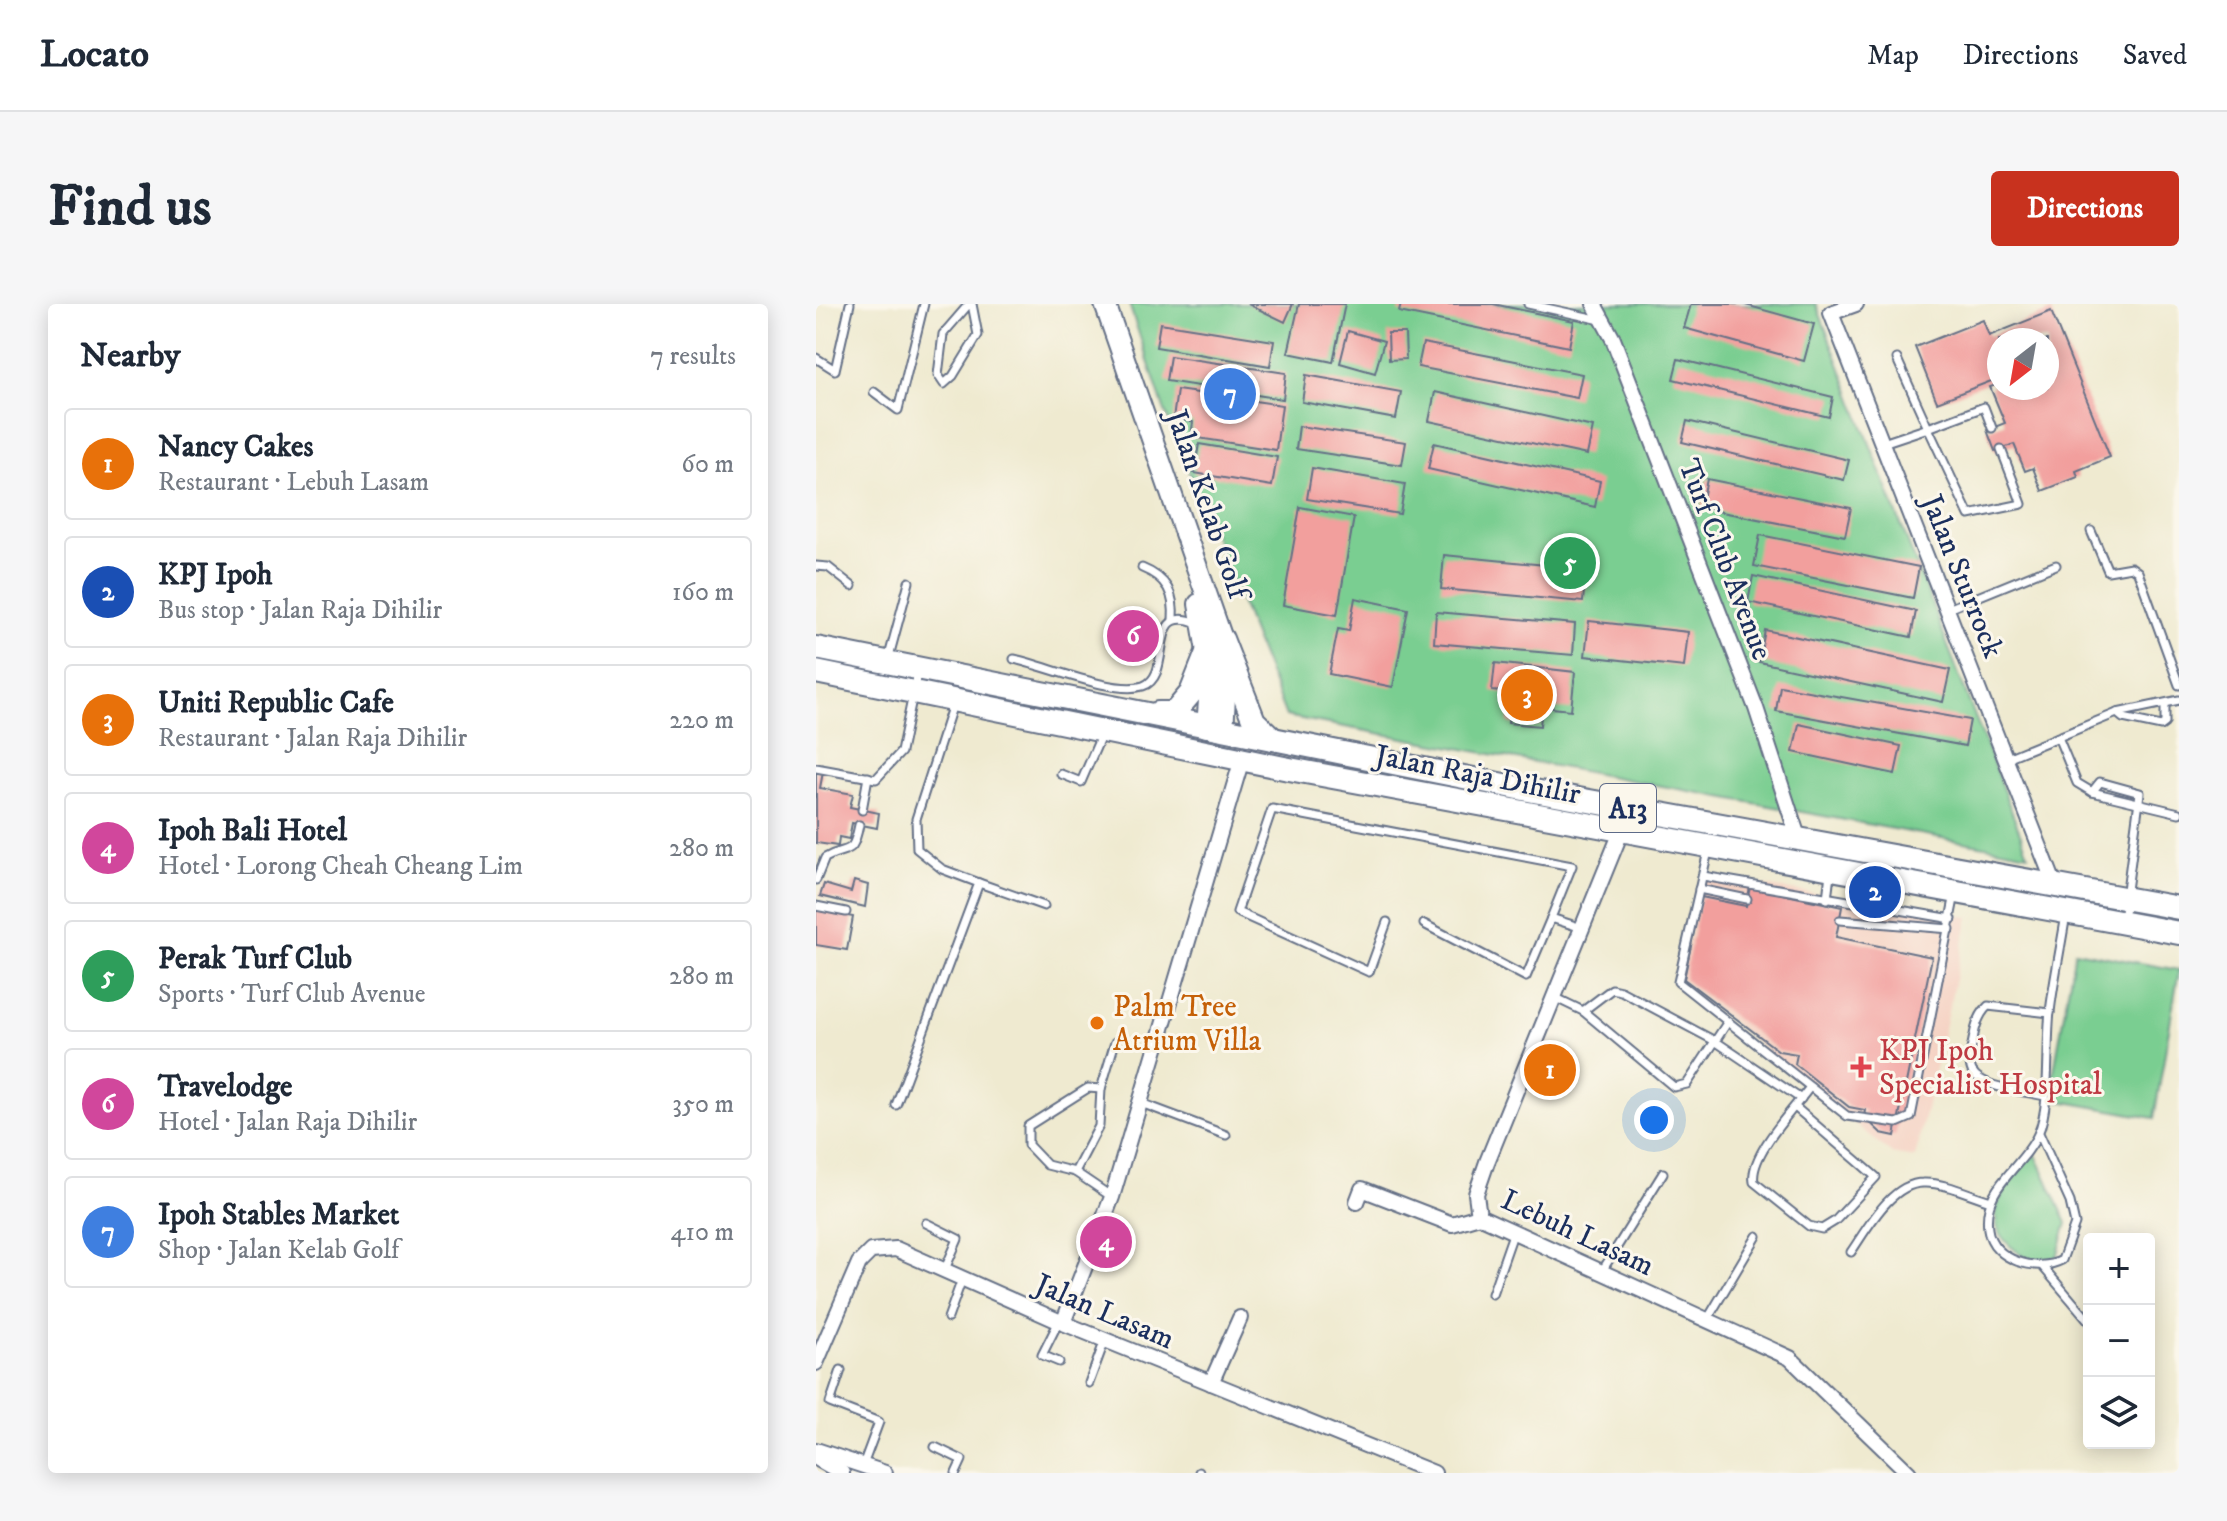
<!DOCTYPE html>
<meta charset="utf-8">
<style>
:root{--surface:#fff;--page:#f6f6f7;--text:#1f2937;--muted:#747a83;--line:#e0e1e3;--accent:#c8321e}
body{margin:0;font-family:"IM FELL DW Pica",serif;background:var(--page);color:var(--text)}
.controls{position:absolute;right:24px;bottom:24px;display:grid;overflow:hidden;border-radius:8px;box-shadow:0 4px 20px #0003}
.controls button{width:72px;height:72px;display:grid;place-items:center;padding:0;border:0;border-bottom:2px solid var(--line);background:var(--surface);color:var(--text);font:40px sans-serif}
.compass{position:absolute;left:1171px;top:24px;width:72px;height:72px;border-radius:50%;background:var(--surface);box-shadow:0 4px 20px #0003;rotate:211deg}
.you{position:absolute;left:838px;top:816px;width:28px;height:28px;margin:-20px;border:6px solid #fff;border-radius:50%;background:#1a73e8;box-shadow:0 0 0 12px #1a73e833}
.badge{display:grid;place-items:center;width:52px;height:52px;border-radius:50%;background:var(--accent);color:#fff;font-size:26px;font-weight:700}
.pin{position:absolute;translate:-50% -50%;border:4px solid #fff;box-shadow:0 2px 8px #0006}
.list{margin:0;padding:0;list-style:none}
h2{display:flex;justify-content:space-between;align-items:center;height:104px;margin:0;padding:0 32px;font-size:34px}
h2 small{font-size:26px;font-weight:400;color:var(--muted)}
.list li{display:grid;grid-template-columns:52px 1fr auto;gap:24px;align-items:center;box-sizing:border-box;height:112px;margin:0 16px 16px;padding:0 16px;border:2px solid var(--line);border-radius:8px}
.list b{display:block;font-size:30px;white-space:nowrap}
.list p{margin:0;font-size:26px;white-space:nowrap;color:var(--muted)}
.list em{font-size:26px;font-style:normal;color:var(--muted)}
.icon{flex:none;width:44px;height:44px;fill:none;stroke:currentColor;stroke-width:2;stroke-linecap:round;stroke-linejoin:round}
.map{position:relative;flex:none;width:1363px;height:1169px;overflow:hidden;border-radius:8px}
header{display:flex;align-items:center;gap:48px;box-sizing:border-box;height:112px;padding:0 40px;background:var(--surface);border-bottom:2px solid var(--line)}
header strong{font-size:38px}
nav{display:flex;gap:44px;margin-inline-start:auto;font-size:28px}
.intro{display:flex;align-items:center;justify-content:space-between;box-sizing:border-box;height:192px;padding:0 48px}
h1{margin:0;font-size:56px}
.button{padding:20px 36px;border-radius:8px;background:var(--accent);color:#fff;font-size:28px;font-weight:700}
main{display:flex;gap:48px;padding:0 48px}
aside{flex:1;background:var(--surface);border-radius:8px;box-shadow:0 4px 20px #0003}
.map>svg:first-child{display:block}
.built{fill:#f5d2c3}
.green{fill:#7ace91;stroke:#4a7e78;stroke-width:2}
.building{fill:#f29f9d}
.lines{fill:none;stroke-linecap:round;stroke-linejoin:round}
.lane-casing{stroke:#657086;stroke-width:11}
.street-casing{stroke:#657086;stroke-width:18}
.secondary-casing{stroke:#657086;stroke-width:24}
.primary-casing{stroke:#657086;stroke-width:26}
.lane{stroke:#fff;stroke-width:7}
.street{stroke:#fff;stroke-width:14}
.secondary{stroke:#fff;stroke-width:20}
.primary{stroke:#fff;stroke-width:22}
.food-dot{fill:#e8710a;stroke:#fbf7ec;stroke-width:3}
.health-dot{fill:#e0444e;stroke:#fbf7ec;stroke-width:3}
.labels{text-anchor:middle;stroke-width:6;stroke-linejoin:round;paint-order:stroke}
.shield{fill:#fbf7ec;stroke:#5e6b89;stroke-width:2}
.shield-label{font-size:28px;font-weight:bold;fill:#1b2f5e}
.street-label{font-size:30px;fill:#1b2f5e;stroke:#fbf7ec}
.food-label{font-size:30px;fill:#c56008;stroke:#fbf7ec;text-anchor:start}
.health-label{font-size:30px;fill:#be3a42;stroke:#fbf7ec;text-anchor:start}
</style>
<header>
<strong>Locato</strong>
<nav><a>Map</a><a>Directions</a><a>Saved</a></nav>
</header>
<div class="intro"><h1>Find us</h1><a class="button">Directions</a></div>
<main>
<aside>
<h2>Nearby<small>7 results</small></h2>
<ul class="list">
<li><span class="badge" style="background:#e8710a">1</span><div><b>Nancy Cakes</b><p>Restaurant · Lebuh Lasam</p></div><em>60 m</em></li>
<li><span class="badge" style="background:#1a4fb4">2</span><div><b>KPJ Ipoh</b><p>Bus stop · Jalan Raja Dihilir</p></div><em>160 m</em></li>
<li><span class="badge" style="background:#e8710a">3</span><div><b>Uniti Republic Cafe</b><p>Restaurant · Jalan Raja Dihilir</p></div><em>220 m</em></li>
<li><span class="badge" style="background:#d1479c">4</span><div><b>Ipoh Bali Hotel</b><p>Hotel · Lorong Cheah Cheang Lim</p></div><em>280 m</em></li>
<li><span class="badge" style="background:#2e9e5b">5</span><div><b>Perak Turf Club</b><p>Sports · Turf Club Avenue</p></div><em>280 m</em></li>
<li><span class="badge" style="background:#d1479c">6</span><div><b>Travelodge</b><p>Hotel · Jalan Raja Dihilir</p></div><em>350 m</em></li>
<li><span class="badge" style="background:#3f7fe0">7</span><div><b>Ipoh Stables Market</b><p>Shop · Jalan Kelab Golf</p></div><em>410 m</em></li>
</ul>
</aside>
<div class="map">
<svg width="1363" height="1169" viewBox="0 0 1363 1169">
<rect width="100%" height="100%" fill="#fbf7ec"/>
<filter id="ink" filterUnits="userSpaceOnUse"><feTurbulence type="fractalNoise" baseFrequency=".0125" numOctaves="2"/><feDisplacementMap in="SourceGraphic" scale="16" xChannelSelector="R" yChannelSelector="G"/><feConvolveMatrix kernelMatrix="1 2 1 2 8 2 1 2 1" color-interpolation-filters="sRGB"/></filter>
<filter id="wash" filterUnits="userSpaceOnUse"><feTurbulence type="fractalNoise" baseFrequency=".006" numOctaves="4" result="noise"/><feDisplacementMap in="SourceGraphic" scale="32" xChannelSelector="R" yChannelSelector="G"/><feGaussianBlur stdDeviation="1.8" result="paint"/><feColorMatrix in="noise" values="0 0 0 0 0 0 0 0 0 0 0 0 0 0 0 0 0 1.4 0 .05"/><feComposite in="paint" operator="in"/></filter>
<g filter="url(#wash)">
<rect width="100%" height="100%" fill="#efead0"/>
<path class="built" d="M 888,573 L 1153,613 L 1099,854 L 1076,850 L 863,674 Z"/>
<g class="green">
<path d="M 313,0 L 1000,0 L 1212,550 L 470,412 L 348,105 Z"/>
<path d="M 1259,647 L 1363,666 L 1338,814 L 1233,795 Z"/>
<path d="M 1219,849 L 1251,919 L 1241,953 L 1219,958 C 1156,927 1180,893 1214,850 Z"/>
</g>
<g id="blocks">
<g class="building">
<path d="M 432,0 L 477,0 L 469,18 Z"/>
<path d="M 483,0 L 529,0 L 517,58 L 472,49 Z"/>
<path d="M 585,0 L 677,0 L 758,17 L 753,43 L 583,8 Z"/>
<path d="M 875,0 L 926,0 L 998,20 L 988,57 L 868,24 Z"/>
<path d="M 1235,7 L 1294,153 L 1260,167 L 1262,173 L 1226,187 L 1217,164 L 1209,167 L 1198,140 L 1179,147 L 1171,126 L 1189,119 L 1174,83 L 1183,80 L 1183,84 L 1231,84 L 1231,36 L 1183,36 L 1183,74 L 1121,98 L 1099,43 L 1167,16 L 1173,32 Z"/>
<path d="M 344,19 L 458,37 L 454,62 L 340,43 Z"/>
<path d="M 532,27 L 568,37 L 559,69 L 524,59 Z"/>
<path d="M 572,29 L 589,29 L 590,55 L 573,56 Z"/>
<path d="M 607,39 L 766,70 L 761,94 L 602,63 Z"/>
<path d="M 354,52 L 470,69 L 467,95 L 350,77 Z"/>
<path d="M 862,55 L 1017,93 L 1013,113 L 857,75 Z"/>
<path d="M 490,71 L 585,88 L 580,115 L 486,98 Z"/>
<path d="M 361,86 L 466,101 L 460,146 L 375,133 L 377,118 L 357,115 Z"/>
<path d="M 619,88 L 777,123 L 771,151 L 613,117 Z"/>
<path d="M 871,117 L 1033,156 L 1028,176 L 866,138 Z"/>
<path d="M 483,122 L 590,138 L 586,161 L 480,145 Z"/>
<path d="M 618,139 L 784,177 L 779,203 L 612,165 Z"/>
<path d="M 383,140 L 461,153 L 456,182 L 378,169 Z"/>
<path d="M 496,164 L 589,180 L 584,210 L 491,195 Z"/>
<path d="M 891,175 L 1035,204 L 1029,232 L 885,204 Z"/>
<path d="M 484,203 L 538,213 L 521,311 L 467,301 Z"/>
<path d="M 944,231 L 1103,263 L 1097,294 L 938,262 Z"/>
<path d="M 628,251 L 770,265 L 767,298 L 625,285 Z"/>
<path d="M 937,272 L 1100,307 L 1095,333 L 932,298 Z"/>
<path d="M 539,294 L 592,305 L 577,383 L 513,370 L 522,325 L 533,327 Z"/>
<path d="M 620,308 L 759,320 L 757,351 L 618,339 Z"/>
<path d="M 773,317 L 872,328 L 868,363 L 769,352 Z"/>
<path d="M 949,326 L 1134,366 L 1127,398 L 943,358 Z"/>
<path d="M 679,359 L 759,368 L 755,406 L 736,404 L 737,393 L 727,393 L 724,422 L 692,419 L 695,389 L 676,387 Z"/>
<path d="M 964,382 L 1154,416 L 1149,442 L 960,407 Z"/>
<path d="M 983,420 L 1085,442 L 1079,470 L 977,448 Z"/>
<path d="M 0,467 L 7,468 L 4,484 L 37,490 L 34,503 L 63,509 L 61,524 L 36,519 L 33,535 L 23,533 L 22,542 L 0,539 Z"/>
<path d="M 38,577 L 52,581 L 49,603 L 4,592 L 8,580 L 35,588 Z"/>
<path d="M 934,583 L 1026,603 L 1020,633 L 1116,653 L 1079,832 L 1065,829 L 1048,813 L 1049,806 L 1033,803 L 979,760 L 981,750 L 963,747 L 868,675 L 885,593 L 930,602 Z"/>
<path d="M 0,606 L 37,613 L 31,646 L 0,641 Z"/>
</g>
</g>
</g>
<g filter="url(#ink)">
<use href="#blocks" fill-opacity="0" stroke="#657086" stroke-width="2"/>
<g class="lines">
<g class="lane-casing">
<g id="lane">
<path d="M 153,0 L 127,30 L 122,71 L 128,80 L 137,72 L 162,31 L 156,0"/>
<path d="M 712,0 L 785,16"/>
<path d="M 0,54 L 19,66 L 34,0"/>
<path d="M 58,88 L 82,106 L 108,0"/>
<path d="M 1176,124 L 1168,103 L 1112,124 L 1153,211 L 1206,200 L 1185,145"/>
<path d="M 1067,139 L 1112,124 L 1081,55"/>
<path d="M 1275,227 L 1292,267 L 1315,263 L 1322,268 L 1363,381"/>
<path d="M 0,262 L 12,263 L 36,282"/>
<path d="M 326,264 C 351,274 359,290 357,316"/>
<path d="M 1132,305 L 1240,261"/>
<path d="M 198,355 C 231,362 297,391 327,382 C 359,372 329,298 381,319"/>
<path d="M 72,356 L 93,278"/>
<path d="M 1301,409 L 1307,414 L 1345,422 L 1349,419 L 1349,400"/>
<path d="M 1242,433 L 1261,479 L 1276,488 L 1363,509"/>
<path d="M 1191,454 L 1301,409 L 1363,396"/>
<path d="M 0,464 L 60,475 L 85,448 L 102,366"/>
<path d="M 245,470 L 265,478 L 285,432"/>
<path d="M 1276,488 L 1284,478 L 1324,489 L 1307,616"/>
<path d="M 46,506 L 52,473"/>
<path d="M 892,547 L 862,678 L 1031,812 L 1081,819 L 1095,813 L 1139,590"/>
<path d="M 887,572 L 1136,615"/>
<path d="M 0,576 L 9,554 C 33,540 36,555 43,521"/>
<path d="M 163,579 L 228,602"/>
<path d="M 883,585 L 931,595"/>
<path d="M 1011,595 L 1014,569"/>
<path d="M 0,602 L 30,608"/>
<path d="M 1024,616 L 1134,625"/>
<path d="M 571,618 L 553,668 L 421,608 L 456,505 L 756,562 L 735,614 L 766,624"/>
<path d="M 608,620 L 710,673 L 735,614"/>
<path d="M 738,693 L 767,707 L 858,783 L 871,780 L 911,719"/>
<path d="M 767,707 L 796,685 L 805,687 L 899,737 L 985,795"/>
<path d="M 1228,792 C 1210,787 1166,785 1156,767 C 1152,759 1155,745 1157,736 C 1159,723 1163,710 1172,702 L 1234,709"/>
<path d="M 325,799 L 410,831"/>
<path d="M 80,801 L 163,579 L 126,565 L 101,545 L 100,515 L 137,400"/>
<path d="M 979,803 L 1060,873 L 1019,917 L 1006,925 L 993,922 L 938,878 C 933,851 977,806 994,783"/>
<path d="M 1223,829 L 1254,898 L 1259,920 L 1246,956 C 1222,969 1176,957 1172,925 C 1166,882 1207,864 1222,830 C 1235,802 1230,740 1234,708 C 1238,675 1245,643 1250,610"/>
<path d="M 259,868 L 231,861 L 212,841 L 212,822 L 272,784 L 285,785"/>
<path d="M 296,893 L 259,868 L 283,822 L 285,785 L 299,738"/>
<path d="M 110,919 L 142,935 L 129,965"/>
<path d="M 1035,948 C 1051,925 1075,879 1107,879 C 1128,878 1154,891 1175,897"/>
<path d="M 1227,963 L 1273,1017"/>
<path d="M 786,967 L 847,869"/>
<path d="M 676,990 L 697,930"/>
<path d="M 132,1014 L 146,975"/>
<path d="M 891,1016 L 941,932"/>
<path d="M 243,1017 L 226,1051 L 243,1058"/>
<path d="M 25,1066 L 14,1099 L 63,1118 L 47,1161"/>
<path d="M 273,1079 L 289,1036"/>
<path d="M 119,1143 L 146,1156 L 140,1169"/>
<path d="M 383,1169 L 383,1168"/>
</g>
</g>
<g class="street-casing">
<g id="street">
<path d="M 778,0 L 797,35 L 940,404 L 982,533"/>
<path d="M 1040,0 L 1015,9 L 1238,579"/>
<path d="M 805,528 L 671,858 L 660,890 L 663,912 L 974,1054 L 1093,1169"/>
<path d="M 541,898 L 546,885 L 636,920 L 663,912"/>
<path d="M 247,1019 L 296,893 L 426,455"/>
<path d="M 0,1059 L 43,959 L 55,947 L 80,945 L 247,1019 L 618,1169"/>
<path d="M 395,1079 L 424,1014"/>
<path d="M 0,1146 L 69,1169"/>
<path d="M 0,1154 L 26,1169"/>
</g>
</g>
<g class="secondary-casing">
<g id="secondary">
<path d="M 289,0 L 406,335 L 410,377 L 407,426"/>
<path d="M 383,300 L 395,371 L 391,423"/>
</g>
</g>
<g class="primary-casing">
<g id="primary">
<path d="M 406,335 L 438,417 L 457,435"/>
<path d="M 0,344 L 718,487 L 1363,604"/>
<path d="M 0,368 L 468,464 L 1363,629"/>
<path d="M 342,409 L 358,409 L 375,389 L 392,346"/>
</g>
</g>
<use href="#lane" class="lane"/>
<use href="#street" class="street"/>
<use href="#secondary" class="secondary"/>
<use href="#primary" class="primary"/>
</g>
</g>
<circle class="food-dot" cx="281" cy="719" r="8"/>
<path class="health-dot" d="M1041 751h8v8h8v8h-8v8h-8v-8h-8v-8h8z"/>
<g class="labels">
<rect class="shield" x="784" y="480" width="56" height="48" rx="6"/>
<g class="shield-label">
<text x="812" y="514">A13</text>
</g>
<g class="street-label">
<text transform="translate(392 200) rotate(71)" y="10">Jalan Kelab Golf</text>
<text transform="translate(910 255) rotate(69)" y="10">Turf Club Avenue</text>
<text transform="translate(1147 272) rotate(68)" y="10">Jalan Sturrock</text>
<text transform="translate(662 470) rotate(11)" y="10">Jalan Raja Dihilir</text>
<text transform="translate(762 928) rotate(25)" y="10">Lebuh Lasam</text>
<text transform="translate(289 1007) rotate(23)" y="10">Jalan Lasam</text>
</g>
<g class="food-label">
<text x="297" y="712">Palm Tree<tspan x="297" dy="34">Atrium Villa</tspan></text>
</g>
<g class="health-label">
<text x="1063" y="756">KPJ Ipoh<tspan x="1063" dy="34">Specialist Hospital</tspan></text>
</g>
</g>
</svg>
<div class="controls">
<button>+</button>
<button>−</button>
<button><svg class="icon" aria-label="layers" viewBox="0 0 24 24"><path d="M12 4l9 5-9 5-9-5zM3 14l9 5 9-5"/></svg></button>
</div>
<svg class="compass" viewBox="-18 -18 36 36"><path d="M0-13l5 13h-10z" fill="#e53935"/><path d="M0 13l5-13h-10z" fill="#747a83"/></svg>
<div class="you"></div>
<div class="pin badge" style="left:734px;top:766px;background:#e8710a">1</div>
<div class="pin badge" style="left:1059px;top:588px;background:#1a4fb4">2</div>
<div class="pin badge" style="left:711px;top:391px;background:#e8710a">3</div>
<div class="pin badge" style="left:290px;top:938px;background:#d1479c">4</div>
<div class="pin badge" style="left:754px;top:259px;background:#2e9e5b">5</div>
<div class="pin badge" style="left:317px;top:332px;background:#d1479c">6</div>
<div class="pin badge" style="left:414px;top:90px;background:#3f7fe0">7</div>
</div>
</main>
